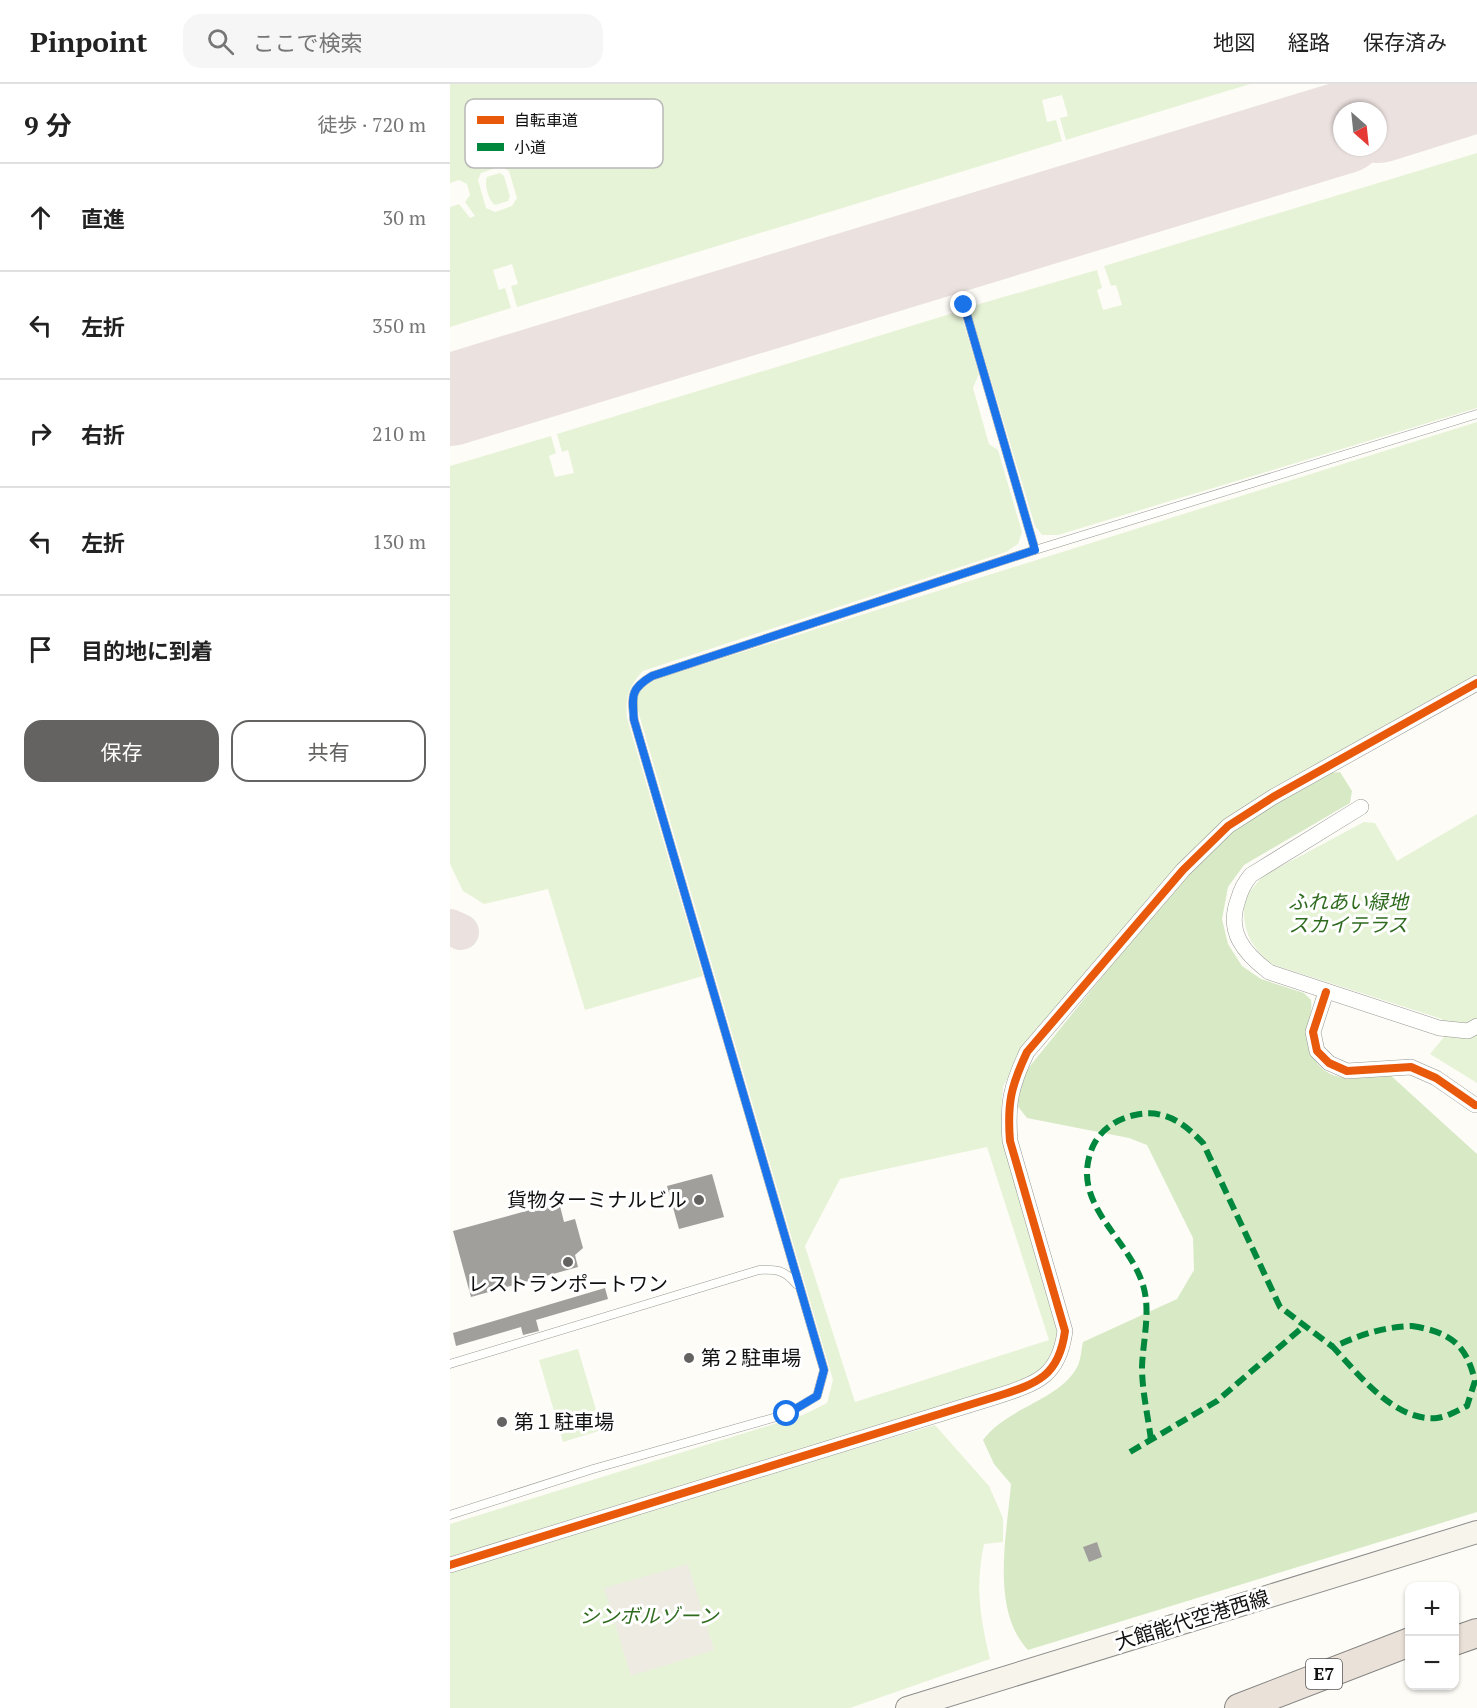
<!DOCTYPE html>
<html lang="ja">
<meta charset="utf-8">
<style>
:root{--surface:#fff;--page:#f6f6f6;--text:#222;--muted:#767676;--line:#e0e0e0;--accent:#646362}
body{margin:0;font-family:"PT Serif","Noto Sans JP",serif;background:var(--page);color:var(--text)}
.controls{position:absolute;right:18px;bottom:18px;display:grid;overflow:hidden;border-radius:12px;box-shadow:0 2px 4px #0004}
.controls button{width:54px;height:54px;display:grid;place-items:center;padding:0;border:0;border-bottom:2px solid var(--line);background:var(--surface);color:var(--text);font:30px sans-serif}
.compass{position:absolute;left:883px;top:18px;width:54px;height:54px;border-radius:50%;background:var(--surface);box-shadow:0 2px 4px #0004;rotate:153deg}
.stop{position:absolute;width:18px;height:18px;margin:-14px;border:4px solid #1a73e8;border-radius:50%;background:#fff}
.stop.end{background:#1a73e8;border-color:#fff;box-shadow:0 2px 6px #0008}
.list{margin:0;padding:0;list-style:none}
h2{display:flex;justify-content:space-between;align-items:center;height:78px;margin:0;padding:0 24px;font-size:26px}
h2 small{font-size:20px;font-weight:400;color:var(--muted)}
.list li{display:grid;grid-template-columns:39px 1fr auto;gap:18px;align-items:center;box-sizing:border-box;height:108px;padding:0 24px;border-top:2px solid var(--line)}
.list b{display:block;font-size:22px;white-space:nowrap}
.list em{font-size:20px;font-style:normal;color:var(--muted)}
.actions{display:flex;gap:12px;padding:18px 24px}
.actions a{flex:1;padding:14px 0;border:2px solid var(--accent);border-radius:18px;text-align:center;font-size:21px;color:var(--accent)}
.actions .main{background:var(--accent);color:#fff}
.icon{flex:none;width:33px;height:33px;fill:none;stroke:currentColor;stroke-width:2;stroke-linecap:round;stroke-linejoin:round}
.map{position:relative;flex:none;width:1027px;height:1624px;overflow:hidden}
header{display:flex;align-items:center;gap:36px;box-sizing:border-box;height:84px;padding:0 30px;background:var(--surface);border-bottom:2px solid var(--line)}
header strong{font-size:28px}
nav{display:flex;gap:33px;margin-inline-start:auto;font-size:21px}
.search{width:420px;height:54px;background:var(--page);display:flex;align-items:center;gap:15px;box-sizing:border-box;padding:0 21px;border-radius:18px;color:var(--muted);font-size:22px}
main{display:flex}
aside{flex:1;background:var(--surface)}
.map>svg:first-child{display:block}
.green{fill:#e7f3d7;fill-rule:evenodd}
.forest{fill:#d8eac5}
.plaza{fill:#edebe2}
.lines{fill:none;stroke-linecap:round;stroke-linejoin:round}
.taxiway{stroke:#ebe1df;stroke-width:36}
.runway{stroke:#ebe1df;stroke-width:92}
.building{fill:#a19f9c}
.lane-casing{stroke:#979795;stroke-width:9}
.street-casing{stroke:#979795;stroke-width:16}
.secondary-casing{stroke:#8e8d8b;stroke-width:24}
.highway-casing{stroke:#858482;stroke-width:30}
.lane{stroke:#fffffe;stroke-width:8}
.street{stroke:#fffffe;stroke-width:15}
.secondary{stroke:#f6f4eb;stroke-width:22}
.highway{stroke:#eae1d8;stroke-width:28}
.quiet{stroke:#00873e;stroke-width:6;stroke-dasharray:12 6;stroke-linecap:butt}
.cycleway-casing{stroke:#fff;stroke-width:11}
.cycleway{stroke:#e8590c;stroke-width:8}
.route{stroke:#1a73e8;stroke-width:8}
.poi-dot{fill:#646362;stroke:#fff;stroke-width:2}
.labels{text-anchor:middle;stroke-width:6;stroke-linejoin:round;paint-order:stroke}
.shield{fill:#fff;stroke:#585858;stroke-width:1.5}
.shield-label{font-size:18px;font-weight:bold;fill:#111}
.park-label{font-size:20px;font-style:italic;fill:#2f6b1f;stroke:#fff}
.poi-label{font-size:20px;fill:#111;stroke:#fff;text-anchor:start}
.street-label{font-size:20px;fill:#111;stroke:#fff}
.key{fill:#fff;stroke:#b8b8b8;stroke-width:1.5}
.key-label{font-size:16px;fill:#111}
</style>
<header>
<strong>Pinpoint</strong>
<div class="search"><svg class="icon" aria-label="search" viewBox="0 0 24 24"><circle cx="10" cy="10" r="6"/><path d="M15 15l6 6"/></svg>ここで検索</div>
<nav><a>地図</a><a>経路</a><a>保存済み</a></nav>
</header>
<main>
<aside>
<h2>9 分<small>徒歩 · 720 m</small></h2>
<ul class="list">
<li><svg class="icon" aria-label="ahead" viewBox="0 0 24 24"><path d="M12 20V5M6 11l6-6 6 6"/></svg><div><b>直進</b></div><em>30 m</em></li>
<li><svg class="icon" aria-label="left" viewBox="0 0 24 24"><path d="M17 20v-9H6M10 6l-5 5 5 5"/></svg><div><b>左折</b></div><em>350 m</em></li>
<li><svg class="icon" aria-label="right" viewBox="0 0 24 24"><path d="M7 20v-9h11M14 6l5 5-5 5"/></svg><div><b>右折</b></div><em>210 m</em></li>
<li><svg class="icon" aria-label="left" viewBox="0 0 24 24"><path d="M17 20v-9H6M10 6l-5 5 5 5"/></svg><div><b>左折</b></div><em>130 m</em></li>
<li><svg class="icon" aria-label="arrive" viewBox="0 0 24 24"><path d="M6 21V4h12l-3 4 3 4H6"/></svg><div><b>目的地に到着</b></div></li>
</ul>
<div class="actions"><a class="main">保存</a><a>共有</a></div>
</aside>
<div class="map">
<svg width="1027" height="1624" viewBox="0 0 1027 1624">
<rect width="100%" height="100%" fill="#fdfcf7"/>
<g class="green">
<path d="M 0,0 L 800,0 L 616,56 L 610,34 L 618,32 L 612,11 L 592,16 L 597,38 L 606,36 L 612,57 L 67,223 L 61,202 L 68,200 L 62,180 L 43,186 L 49,206 L 55,204 L 61,224 L 0,243 L 0,123 L 9,120 L 20,134 L 25,132 L 15,118 L 20,111 L 17,100 L 9,96 L 0,99 ZM 51,82 L 59,87 L 67,114 L 62,122 L 45,128 L 36,124 L 28,96 L 31,89 Z"/>
<path d="M 1027,69 L 1027,324 L 608,451 L 592,451 L 585,442 L 519,223 L 647,186 L 652,204 L 647,206 L 653,226 L 672,221 L 666,201 L 661,202 L 654,182 Z"/>
<path d="M 50,89 L 54,92 L 60,113 L 58,117 L 45,121 C 38,116 34,100 37,93 Z"/>
<path d="M 510,227 L 529,290 L 523,304 L 539,360 L 548,366 L 572,448 L 568,460 L 556,468 L 193,587 C 179,602 175,613 177,634 L 253,892 L 135,926 L 98,805 L 34,820 L 13,807 L 0,780 L 0,382 L 101,352 L 106,369 L 99,372 L 105,393 L 124,389 L 118,366 L 112,368 L 107,350 Z"/>
<path d="M 1027,338 L 1027,594 L 855,688 L 578,956 L 553,1003 L 551,1028 L 556,1059 L 608,1245 L 600,1281 L 570,1300 L 219,1419 L 485,1341 L 539,1402 L 553,1434 L 553,1458 L 534,1460 C 525,1503 530,1533 540,1575 L 400,1624 L 0,1624 L 0,1440 L 353,1331 L 377,1319 L 383,1296 L 186,620 L 189,607 L 197,598 ZM 537,1063 L 599,1256 L 405,1318 L 355,1162 L 390,1095 Z"/>
<path d="M 1027,730 L 1027,999 L 980,970 L 994,953 L 992,935 L 821,880 C 797,858 794,847 793,815 L 813,792 L 914,738 L 925,739 L 947,777 Z"/>
<path d="M 128,1265 L 152,1346 L 113,1358 L 89,1276 Z"/>
</g>
<path class="forest" d="M 890,688 L 902,707 L 900,719 L 794,781 L 778,803 L 772,835 L 778,860 L 792,882 L 811,895 L 854,909 L 861,916 C 863,929 857,941 858,953 C 864,1001 903,998 938,989 L 1027,1070 L 1027,1428 L 578,1566 C 540,1526 557,1450 561,1400 L 544,1380 L 533,1356 C 556,1324 607,1317 626,1285 C 631,1278 631,1266 633,1258 L 727,1215 L 744,1186 L 743,1154 L 697,1061 L 679,1054 L 577,1034 L 565,1019 L 572,992 L 709,822 L 780,746 L 879,689 Z"/>
<path class="plaza" d="M 238,1480 L 264,1566 L 181,1592 L 154,1504 Z"/>
<g class="lines">
<path class="taxiway" d="M 0,843 L 11,848"/>
<g class="runway">
<path d="M 928,33 L 1027,2"/>
<path d="M 0,316 L 892,44"/>
</g>
</g>
<g class="building">
<path d="M 262,1090 L 274,1133 L 229,1145 L 217,1102 Z"/>
<path d="M 109,1118 L 114,1138 L 125,1135 L 133,1164 L 125,1171 L 128,1183 L 21,1213 L 3,1147 Z"/>
<path d="M 155,1204 L 158,1215 L 86,1236 L 89,1247 L 73,1251 L 71,1243 L 6,1262 L 3,1249 Z"/>
<path d="M 647,1458 L 652,1473 L 639,1478 L 633,1463 Z"/>
</g>
<g class="lines">
<g class="lane-casing">
<g id="lane">
<path d="M 514,221 L 585,466"/>
<path d="M 0,1280 L 309,1186 C 326,1185 335,1186 346,1200"/>
<path d="M 0,1431 L 143,1385 L 337,1330 L 367,1312 L 374,1286 L 184,636 C 182,612 180,605 202,592 L 585,466 L 1027,330"/>
</g>
</g>
<g class="street-casing">
<g id="street">
<path d="M 911,723 L 801,791 C 794,799 791,805 788,816 C 776,848 794,869 819,888 L 989,944 L 1018,947 L 1027,942"/>
<path d="M 876,908 L 863,948 L 867,967 L 879,979 L 897,987 L 961,983 L 986,994 L 1025,1021"/>
<path d="M 0,1481 L 548,1312 C 588,1299 609,1292 615,1247 L 560,1057 C 557,1019 561,1002 577,968 L 733,786 L 778,742 L 823,713 L 1027,599"/>
</g>
</g>
<g class="secondary-casing">
<path id="secondary" d="M 457,1624 L 1027,1448"/>
</g>
<g class="highway-casing">
<g id="highway">
<path d="M 1004,1557 L 1027,1549"/>
<path d="M 789,1624 L 960,1558"/>
</g>
</g>
<use href="#lane" class="lane"/>
<use href="#street" class="street"/>
<use href="#secondary" class="secondary"/>
<use href="#highway" class="highway"/>
<g class="quiet">
<path d="M 962,1242 C 999,1248 1016,1259 1025,1297 L 1017,1322 C 1008,1326 997,1333 987,1334 C 945,1338 909,1291 883,1263 C 910,1251 932,1243 962,1242 Z"/>
<path d="M 701,1356 C 698,1332 692,1307 692,1283 C 693,1256 701,1227 693,1201 C 678,1152 618,1119 643,1062 C 651,1045 667,1035 685,1031 C 714,1024 735,1040 753,1059 L 830,1223 L 883,1263"/>
<path d="M 680,1368 L 767,1317 L 854,1242"/>
</g>
<g class="cycleway-casing">
<g id="cycleway">
<path d="M 876,908 L 863,948 L 867,967 L 879,979 L 897,987 L 961,983 L 986,994 L 1025,1021"/>
<path d="M 0,1481 L 548,1312 C 588,1299 609,1292 615,1247 L 560,1057 C 557,1019 561,1002 577,968 L 733,786 L 778,742 L 823,713 L 1027,599"/>
</g>
</g>
<use href="#cycleway" class="cycleway"/>
</g>
<g class="lines">
<path class="route" d="M 337,1330 L 367,1312 L 374,1286 L 184,636 C 182,612 180,605 202,592 L 585,466 L 514,221"/>
</g>
<g class="poi-dot">
<circle cx="249" cy="1116" r="6"/>
<circle cx="118" cy="1178" r="6"/>
<circle cx="239" cy="1274" r="6"/>
<circle cx="52" cy="1338" r="6"/>
</g>
<g class="labels">
<rect class="shield" x="856" y="1575" width="36" height="30" rx="4.5"/>
<g class="shield-label">
<text x="874" y="1596">E7</text>
</g>
<g class="park-label">
<text x="898" y="825">ふれあい緑地<tspan x="898" dy="23">スカイテラス</tspan></text>
<text x="199" y="1539">シンボルゾーン</text>
</g>
<g class="poi-label">
<text x="237" y="1123" text-anchor="end">貨物ターミナルビル</text>
<text x="118" y="1207" text-anchor="middle">レストランポートワン</text>
<text x="251" y="1281">第２駐車場</text>
<text x="64" y="1345">第１駐車場</text>
</g>
<g class="street-label">
<text transform="translate(742 1536) rotate(-17)" y="7">大館能代空港西線</text>
</g>
</g>
<rect x="15" y="15" width="198" height="69" rx="9" class="key"/>
<rect x="27" y="32" width="27" height="8" fill="#e8590c"/>
<rect x="27" y="59" width="27" height="8" fill="#00873e"/>
<g class="key-label">
<text x="64" y="42">自転車道</text>
<text x="64" y="69">小道</text>
</g>
</svg>
<div class="controls">
<button>+</button>
<button>−</button>
</div>
<svg class="compass" viewBox="-18 -18 36 36"><path d="M0-13l5 13h-10z" fill="#e53935"/><path d="M0 13l5-13h-10z" fill="#767676"/></svg>
<div class="stop" style="left:337px;top:1330px"></div>
<div class="stop end" style="left:514px;top:221px"></div>
</div>
</main>
